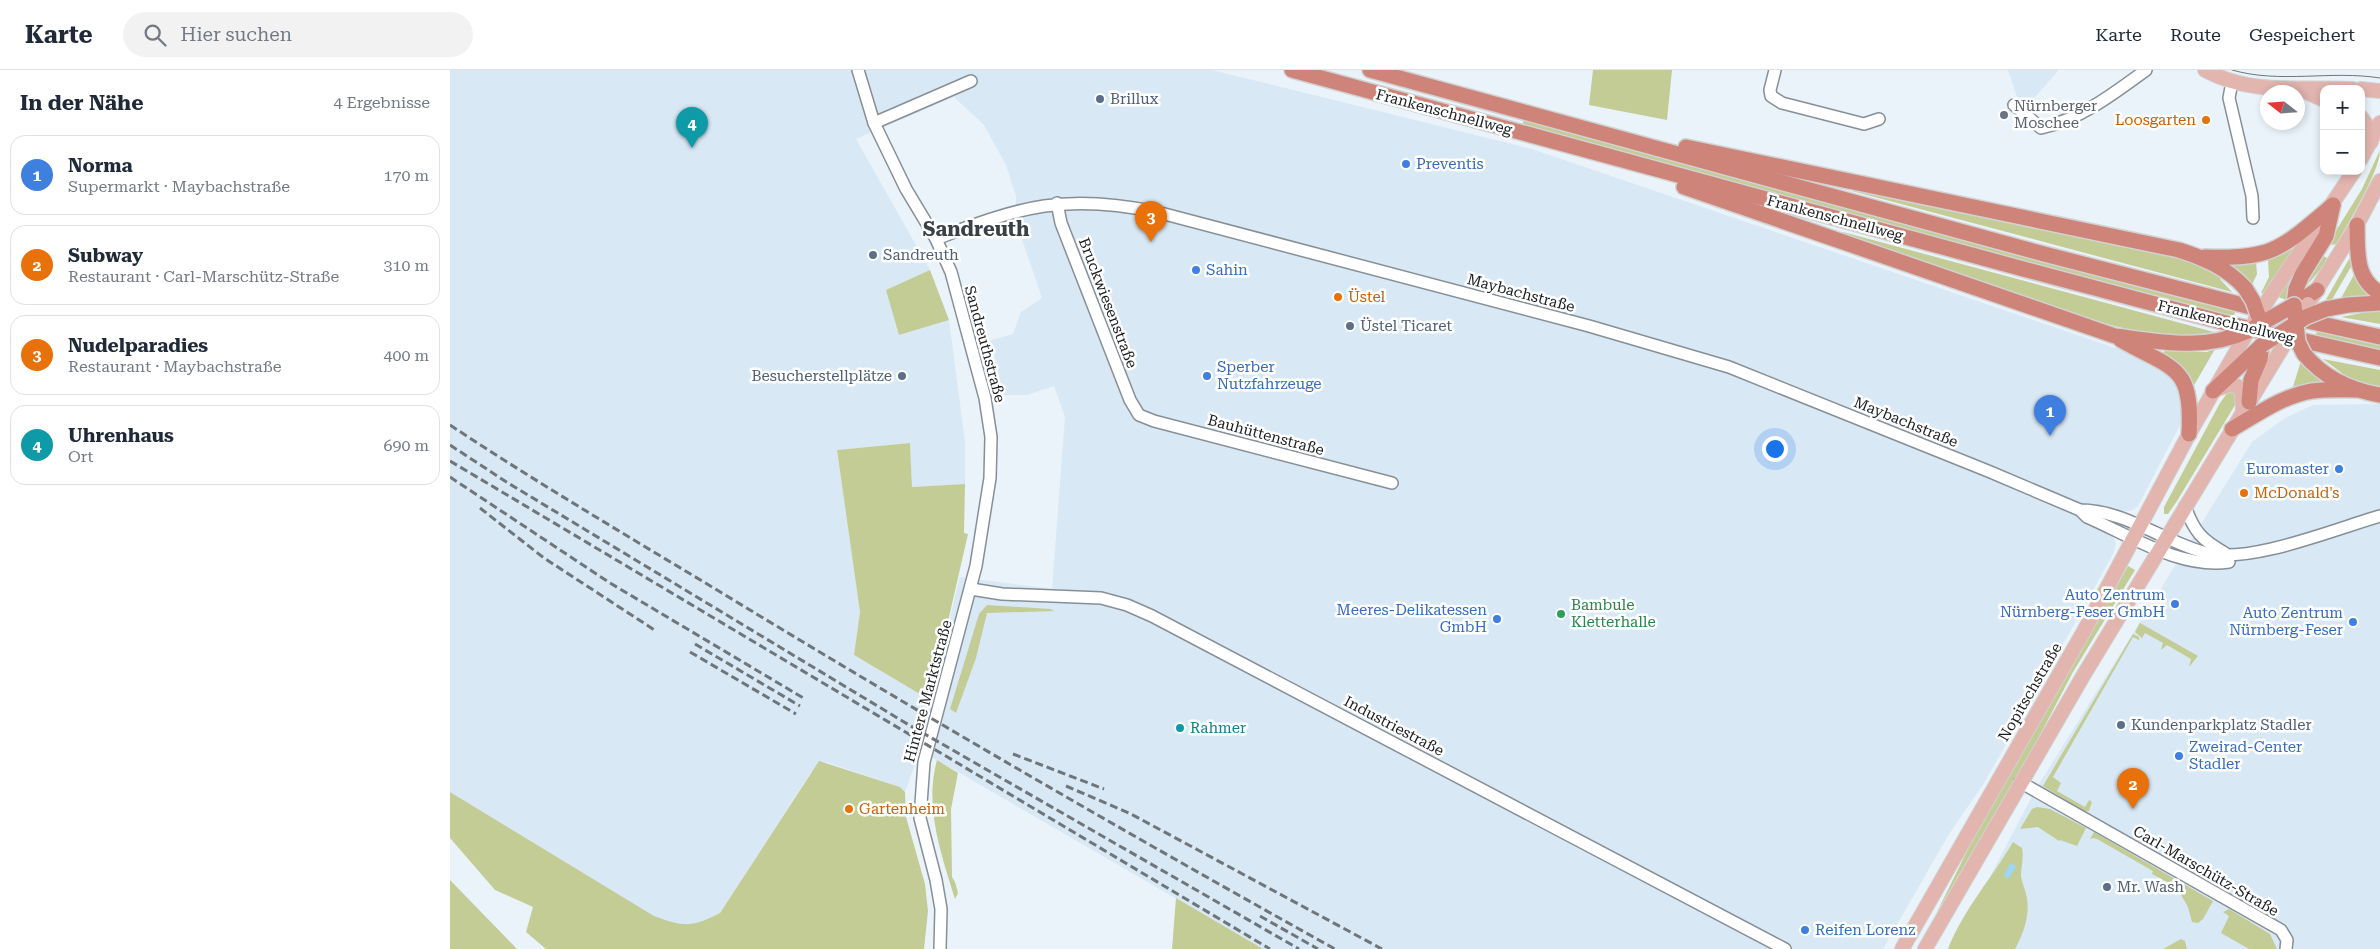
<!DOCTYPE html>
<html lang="de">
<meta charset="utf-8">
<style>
:root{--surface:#fff;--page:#f2f2f3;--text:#1f2937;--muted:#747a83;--line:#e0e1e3;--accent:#895f00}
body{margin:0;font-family:"Roboto Serif",serif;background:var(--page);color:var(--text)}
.controls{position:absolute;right:15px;top:15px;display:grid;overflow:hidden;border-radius:10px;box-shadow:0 2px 8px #0003}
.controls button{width:45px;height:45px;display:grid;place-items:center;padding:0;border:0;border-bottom:1px solid var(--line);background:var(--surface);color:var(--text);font:25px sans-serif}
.compass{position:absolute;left:1810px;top:15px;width:45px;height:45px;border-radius:50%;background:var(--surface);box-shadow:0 2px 8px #0003;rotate:287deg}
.you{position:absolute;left:1324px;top:378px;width:18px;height:18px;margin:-12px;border:4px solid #fff;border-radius:50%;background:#1a73e8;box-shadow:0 0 0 8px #1a73e833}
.badge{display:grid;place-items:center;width:32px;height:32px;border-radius:50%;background:var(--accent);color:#fff;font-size:16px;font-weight:700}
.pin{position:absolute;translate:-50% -41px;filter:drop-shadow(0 1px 2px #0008)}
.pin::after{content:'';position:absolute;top:26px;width:18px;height:15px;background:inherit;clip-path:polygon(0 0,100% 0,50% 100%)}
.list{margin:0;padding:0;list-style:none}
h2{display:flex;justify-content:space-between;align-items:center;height:65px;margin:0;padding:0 20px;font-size:21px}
h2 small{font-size:16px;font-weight:400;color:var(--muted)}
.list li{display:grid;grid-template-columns:32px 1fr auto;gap:15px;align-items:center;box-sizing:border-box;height:80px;margin:0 10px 10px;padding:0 10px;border:1px solid var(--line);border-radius:15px}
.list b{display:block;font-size:19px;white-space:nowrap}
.list p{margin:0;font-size:16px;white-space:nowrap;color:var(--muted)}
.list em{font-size:16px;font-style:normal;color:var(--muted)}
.icon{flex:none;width:28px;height:28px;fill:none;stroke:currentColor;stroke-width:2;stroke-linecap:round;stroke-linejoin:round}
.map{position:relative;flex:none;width:1930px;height:879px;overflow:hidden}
header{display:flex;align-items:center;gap:30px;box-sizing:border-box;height:70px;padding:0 25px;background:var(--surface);border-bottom:1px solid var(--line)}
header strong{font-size:24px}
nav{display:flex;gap:28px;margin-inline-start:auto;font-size:18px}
.search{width:350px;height:45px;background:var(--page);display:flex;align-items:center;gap:12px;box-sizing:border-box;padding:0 18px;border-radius:28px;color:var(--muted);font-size:19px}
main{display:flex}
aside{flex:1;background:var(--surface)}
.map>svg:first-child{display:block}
.built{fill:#d8e8f5;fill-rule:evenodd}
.green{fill:#c3cc95}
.water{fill:#9dd7f7}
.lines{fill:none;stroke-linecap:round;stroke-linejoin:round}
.minor-casing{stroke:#878f96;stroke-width:14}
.major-casing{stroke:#d1d2d2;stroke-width:16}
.highway-casing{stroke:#d1d2d2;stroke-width:18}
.minor{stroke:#fff;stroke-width:11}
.major{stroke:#e2b5af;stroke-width:14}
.highway{stroke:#ce8479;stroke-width:15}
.tram{stroke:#6f7579;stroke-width:1}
.rail{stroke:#6f7579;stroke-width:3;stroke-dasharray:8 4;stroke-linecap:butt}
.major-bridge-casing{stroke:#d1d2d2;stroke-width:16;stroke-linecap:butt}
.highway-bridge-casing{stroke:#d1d2d2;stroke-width:18;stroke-linecap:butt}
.major-bridge{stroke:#e2b5af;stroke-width:14}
.highway-bridge{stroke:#ce8479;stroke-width:15}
.service-dot{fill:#5c6f8a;stroke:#fff;stroke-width:2}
.worship-dot{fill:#6b7280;stroke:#fff;stroke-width:2}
.food-dot{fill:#e8710a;stroke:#fff;stroke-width:2}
.shop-dot{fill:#3f7fe0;stroke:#fff;stroke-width:2}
.leisure-dot{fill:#2e9e5b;stroke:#fff;stroke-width:2}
.culture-dot{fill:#0f9aa8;stroke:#fff;stroke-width:2}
.labels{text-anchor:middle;stroke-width:5;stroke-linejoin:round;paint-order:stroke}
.service-label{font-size:15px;fill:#4e5e75;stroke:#fff;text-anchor:start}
.worship-label{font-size:15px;fill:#5b616d;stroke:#fff;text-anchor:start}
.street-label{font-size:15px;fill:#1a1d1f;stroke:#fff}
.food-label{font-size:15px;fill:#c56008;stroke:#fff;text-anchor:start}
.shop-label{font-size:15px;fill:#366cbe;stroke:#fff;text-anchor:start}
.leisure-label{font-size:15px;fill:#27864d;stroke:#fff;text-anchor:start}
.culture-label{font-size:15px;fill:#0d838f;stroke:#fff;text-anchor:start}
.district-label{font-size:20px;font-weight:bold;fill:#394046;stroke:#fff}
</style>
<header>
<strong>Karte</strong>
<div class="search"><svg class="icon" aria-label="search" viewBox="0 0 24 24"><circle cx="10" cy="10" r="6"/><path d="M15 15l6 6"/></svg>Hier suchen</div>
<nav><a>Karte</a><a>Route</a><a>Gespeichert</a></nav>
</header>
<main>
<aside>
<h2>In der Nähe<small>4 Ergebnisse</small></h2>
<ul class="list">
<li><span class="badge" style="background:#3f7fe0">1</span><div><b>Norma</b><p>Supermarkt · Maybachstraße</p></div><em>170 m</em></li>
<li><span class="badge" style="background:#e8710a">2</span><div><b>Subway</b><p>Restaurant · Carl-Marschütz-Straße</p></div><em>310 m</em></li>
<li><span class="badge" style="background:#e8710a">3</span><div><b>Nudelparadies</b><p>Restaurant · Maybachstraße</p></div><em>400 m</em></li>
<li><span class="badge" style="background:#0f9aa8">4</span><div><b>Uhrenhaus</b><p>Ort</p></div><em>690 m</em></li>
</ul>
</aside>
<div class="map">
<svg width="1930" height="879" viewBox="0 0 1930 879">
<rect width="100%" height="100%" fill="#eaf3fa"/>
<g class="built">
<path d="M 0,0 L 762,0 L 1082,79 L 1674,281 L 1693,289 L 1721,306 L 1731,320 L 1733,345 L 1730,355 L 1688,436 L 1681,441 L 1671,441 L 1661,463 L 1666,473 L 1663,484 L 1621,560 L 1534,713 L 1499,764 L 1433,879 L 813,879 L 470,680 L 455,722 L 450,717 L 376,692 L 361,702 L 270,843 L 249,854 L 227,855 L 204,846 L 0,722 ZM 504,27 L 534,55 L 556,95 L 566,126 L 566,152 L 592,228 L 571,242 L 563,264 L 541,270 L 553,325 L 577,325 L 604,316 L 615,347 L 602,519 L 510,507 L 480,630 L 404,585 L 410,542 L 387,380 L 460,373 L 462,417 L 515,414 L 515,372 L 499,250 L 449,265 L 437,220 L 480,200 L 406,69 Z"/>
<path d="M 1558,0 L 1607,0 L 1608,1 L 1576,37 L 1567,27 Z"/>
<path d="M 1930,334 L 1930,879 L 1502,879 L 1586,719 L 1802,372 L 1835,348 L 1863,335 Z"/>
</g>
<g class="green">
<path d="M 1143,0 L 1222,0 L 1217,50 L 1139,35 Z"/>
<path d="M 1074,49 L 1785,241 L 1784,248 L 1072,57 Z"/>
<path d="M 1930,80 C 1930,102 1898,152 1887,174 L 1881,175 L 1879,172 L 1912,119 Z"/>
<path d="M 1402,119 L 1734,189 L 1749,194 L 1772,206 L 1770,209 L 1782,222 L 1402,121 Z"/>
<path d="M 1393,162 L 1764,262 C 1712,279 1620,242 1569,225 C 1509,206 1450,187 1391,166 Z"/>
<path d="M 1843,178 L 1845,180 L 1815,224 L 1811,223 L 1819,207 L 1818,189 Z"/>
<path d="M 1870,184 L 1879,189 L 1854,219 L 1853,218 Z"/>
<path d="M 1899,189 L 1901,189 L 1902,195 L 1880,233 L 1874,233 Z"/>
<path d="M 1806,192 L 1807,204 L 1801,217 L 1778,194 Z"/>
<path d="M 480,200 L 499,250 L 449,265 L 436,220 Z"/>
<path d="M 1905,203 L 1919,224 L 1918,227 L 1890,230 Z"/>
<path d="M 1843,204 L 1845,205 L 1837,230 L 1828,227 Z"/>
<path d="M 1917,242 L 1930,242 L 1930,254 L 1891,247 Z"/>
<path d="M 1867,261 L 1930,274 L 1930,281 L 1865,268 Z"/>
<path d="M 1765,279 L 1743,317 L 1740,310 L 1712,283 L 1715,281 L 1757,282 Z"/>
<path d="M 1873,289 L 1930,300 L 1930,318 L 1904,312 Z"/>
<path d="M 1851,291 L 1884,317 L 1841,323 Z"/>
<path d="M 1784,320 L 1787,330 L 1785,335 L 1727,431 L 1718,444 L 1714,444 L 1714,437 L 1770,333 L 1778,322 Z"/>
<path d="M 460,373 L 462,417 L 515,414 L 514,463 L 518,464 L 480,630 L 404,585 L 410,542 L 387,380 Z"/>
<path d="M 1678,496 L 1685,500 L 1623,602 L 1581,682 L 1486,844 L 1523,769 Z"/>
<path d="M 537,535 L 600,539 L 604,541 L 537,543 L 526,588 L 506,643 L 500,639 L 529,544 Z"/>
<path d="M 1690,553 L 1748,586 L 1739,597 L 1741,589 L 1717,575 L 1711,580 L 1713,573 L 1695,563 L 1692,568 L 1685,562 Z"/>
<path d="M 1683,564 L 1689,567 L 1689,570 L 1683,567 L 1603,707 L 1611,713 L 1607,721 L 1635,737 L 1639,730 L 1642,732 L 1639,741 L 1635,742 L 1593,716 Z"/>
<path d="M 487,690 L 508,703 L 501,739 L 502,807 L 505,812 L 508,823 L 505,829 C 491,784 474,736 487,690 Z"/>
<path d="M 369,691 L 450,717 L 455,722 L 456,747 L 475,814 L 478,841 L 474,879 L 96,879 L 76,862 L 83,837 L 45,820 L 0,768 L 0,722 L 204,846 C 234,857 241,858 270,843 Z"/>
<path d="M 1587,737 L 1600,739 L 1636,758 L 1627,776 L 1610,770 L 1609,771 L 1588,757 L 1570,759 L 1582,739 Z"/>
<path d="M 1644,762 L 1763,831 L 1753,849 L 1748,853 L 1742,852 L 1738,837 L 1730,823 L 1719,813 L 1702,804 L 1703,801 L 1647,769 L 1643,768 L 1640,769 Z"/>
<path d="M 1563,772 L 1572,778 C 1574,788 1571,796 1571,806 C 1572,814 1576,821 1577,829 C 1580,845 1573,865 1565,879 L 1498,879 C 1513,840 1542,808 1563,772 Z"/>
<path d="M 0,810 L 67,879 L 0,879 Z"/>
<path d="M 726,828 L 813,879 L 722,879 Z"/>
<path d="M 1779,839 L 1820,864 L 1827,879 L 1799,879 L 1771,863 L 1779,846 L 1773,842 Z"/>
<path d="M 1731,869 L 1735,871 L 1737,879 L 1713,879 Z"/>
</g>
<path class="water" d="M 1560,794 L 1565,795 L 1566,797 L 1558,809 L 1554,805 Z"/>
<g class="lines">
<g class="minor-casing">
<g id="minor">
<path d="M 408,0 L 424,53 L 456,119 L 486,169 L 501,202 L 535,328 L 541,367 L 540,408 L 526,496 L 474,692 L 470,748 L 486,810 L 491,839 L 490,879"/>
<path d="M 1325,0 L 1320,20 L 1321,26 L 1332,33 L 1414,54 L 1429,49"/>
<path d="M 1782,12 L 1779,28 L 1802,126 L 1803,148"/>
<path d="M 1564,35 L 1591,58 C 1631,49 1663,24 1696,0"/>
<path d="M 424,53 L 521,11"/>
<path d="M 607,133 L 611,153 L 680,330 L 689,345 L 704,351 L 942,413"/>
<path d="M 486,169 C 572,136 615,123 707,142 L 1139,256 L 1279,297 L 1538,401 L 1630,440 C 1675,440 1714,472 1756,483 C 1800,494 1885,459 1930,446"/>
<path d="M 1735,436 C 1744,462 1752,470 1775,483"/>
<path d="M 1630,440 L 1637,447 C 1681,466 1730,499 1779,492"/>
<path d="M 521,519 L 552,524 L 651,528 L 677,535 L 702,546 L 1335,879"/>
<path d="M 1570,712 L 1831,860 L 1837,870 L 1836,879"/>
</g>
</g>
<g class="major-casing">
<g id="major">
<path d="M 1755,0 C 1802,26 1852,16 1903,19"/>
<path d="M 1911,19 L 1930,21"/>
<path d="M 1852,20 L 1874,30"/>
<path d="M 1911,47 L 1919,58 L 1921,72"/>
<path d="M 1911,89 L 1930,53"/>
<path d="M 1821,225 L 1904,101"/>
<path d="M 1861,229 L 1907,155 L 1930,111"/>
<path d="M 1764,320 L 1779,315 L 1787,316 L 1792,322 L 1793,343"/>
<path d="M 1452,879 L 1634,561 L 1739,364 L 1798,261"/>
<path d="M 1475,879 L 1633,606 L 1829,283"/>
</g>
</g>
<g class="highway-casing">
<g id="highway">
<path d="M 842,0 L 1577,200 L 1780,254 L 1930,288"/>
<path d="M 920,0 L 1594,184 L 1816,241"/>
<path d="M 1236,77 L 1729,180 C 1754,188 1777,198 1795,218"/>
<path d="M 1234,117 L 1665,266 C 1711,272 1754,281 1798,261"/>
<path d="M 1907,155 C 1908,180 1904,208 1930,223"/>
<path d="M 1755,187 C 1824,190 1833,177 1883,135"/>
<path d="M 1844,235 L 1846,219 L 1852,205 L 1876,166 L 1883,135"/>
<path d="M 1844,235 L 1867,220"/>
<path d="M 1876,239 L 1898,235 L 1930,233"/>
<path d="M 1844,248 L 1930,267"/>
<path d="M 1671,270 C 1723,300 1743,294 1739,364"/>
<path d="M 1854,284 C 1874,308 1900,320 1930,325"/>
<path d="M 1763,321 L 1812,275"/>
<path d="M 1799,332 L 1801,310 L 1810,289 L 1812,275"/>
<path d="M 1782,359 C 1808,344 1832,326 1862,321 C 1877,319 1893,320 1909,320"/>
</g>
</g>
<use href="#minor" class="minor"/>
<use href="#major" class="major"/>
<use href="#highway" class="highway"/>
<path class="tram" d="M 1782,0 C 1830,14 1881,0 1930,8"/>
<g class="rail">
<path d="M 0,355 C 89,414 181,468 272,523 C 474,646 678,764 885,879"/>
<path d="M 0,375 L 58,413 L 459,655 L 849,879"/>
<path d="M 0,391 L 820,879"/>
<path d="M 0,407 L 160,513 L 355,629"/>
<path d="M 30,438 L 94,488 L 206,561"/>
<path d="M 245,574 L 350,636"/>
<path d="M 240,582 L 346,644"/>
<path d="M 563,684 L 654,719"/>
<path d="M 616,716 L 681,744 L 932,879"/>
<path d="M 810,846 L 868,879"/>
</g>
<g class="major-bridge-casing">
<g id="major-bridge">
<path d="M 1804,252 L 1821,225"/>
<path d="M 1829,283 L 1858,234"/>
</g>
</g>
<g class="highway-bridge-casing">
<g id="highway-bridge">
<path d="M 1795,218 L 1803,231 L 1808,245"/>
<path d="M 1798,261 L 1844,235 L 1848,272 L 1854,284"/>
<path d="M 1812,275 L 1856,247 L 1876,239"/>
</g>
</g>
<use href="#major-bridge" class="major-bridge"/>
<use href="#highway-bridge" class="highway-bridge"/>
</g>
<g class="service-dot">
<circle cx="650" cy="29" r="5"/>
<circle cx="423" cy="185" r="5"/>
<circle cx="900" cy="256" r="5"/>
<circle cx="452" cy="306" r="5"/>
<circle cx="1671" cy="655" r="5"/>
<circle cx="1657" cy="817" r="5"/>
</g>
<circle class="worship-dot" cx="1554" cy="45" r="5"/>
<g class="food-dot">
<circle cx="1756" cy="50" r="5"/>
<circle cx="888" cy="227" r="5"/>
<circle cx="1794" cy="423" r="5"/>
<circle cx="399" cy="739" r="5"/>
</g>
<g class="shop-dot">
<circle cx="956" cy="94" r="5"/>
<circle cx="746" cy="200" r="5"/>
<circle cx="757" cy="306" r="5"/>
<circle cx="1889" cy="399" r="5"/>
<circle cx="1725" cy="534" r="5"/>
<circle cx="1047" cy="549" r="5"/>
<circle cx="1903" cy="552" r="5"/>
<circle cx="1729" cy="686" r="5"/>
<circle cx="1355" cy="860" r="5"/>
</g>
<circle class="leisure-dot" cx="1111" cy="544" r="5"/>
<circle class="culture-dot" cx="730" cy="658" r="5"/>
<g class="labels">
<g class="service-label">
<text x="660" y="34">Brillux</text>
<text x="433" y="190">Sandreuth</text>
<text x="910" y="261">Üstel Ticaret</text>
<text x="442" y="311" text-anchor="end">Besucherstellplätze</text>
<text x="1681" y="660">Kundenparkplatz Stadler</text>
<text x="1667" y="822">Mr. Wash</text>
</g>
<g class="worship-label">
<text x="1564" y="41">Nürnberger<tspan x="1564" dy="17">Moschee</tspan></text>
</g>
<g class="street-label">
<text transform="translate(994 42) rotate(15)" y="5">Frankenschnellweg</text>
<text transform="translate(1385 148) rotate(15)" y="5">Frankenschnellweg</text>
<text transform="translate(1071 223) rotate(15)" y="5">Maybachstraße</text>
<text transform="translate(658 233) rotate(69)" y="5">Bruckwiesenstraße</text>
<text transform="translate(1776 252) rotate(14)" y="5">Frankenschnellweg</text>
<text transform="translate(535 274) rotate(75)" y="5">Sandreuthstraße</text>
<text transform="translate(1456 352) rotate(22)" y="5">Maybachstraße</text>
<text transform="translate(816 365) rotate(15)" y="5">Bauhüttenstraße</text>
<text transform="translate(478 621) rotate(-75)" y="5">Hintere Marktstraße</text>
<text transform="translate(1580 622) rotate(-60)" y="5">Nopitschstraße</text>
<text transform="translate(944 656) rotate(28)" y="5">Industriestraße</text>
<text transform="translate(1756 801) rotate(30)" y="5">Carl-Marschütz-Straße</text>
</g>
<g class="food-label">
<text x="1746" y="55" text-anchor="end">Loosgarten</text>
<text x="898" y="232">Üstel</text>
<text x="1804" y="428">McDonald's</text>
<text x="409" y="744">Gartenheim</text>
</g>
<g class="shop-label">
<text x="966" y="99">Preventis</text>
<text x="756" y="205">Sahin</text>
<text x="767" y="302">Sperber<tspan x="767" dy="17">Nutzfahrzeuge</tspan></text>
<text x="1879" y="404" text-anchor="end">Euromaster</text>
<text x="1715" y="530" text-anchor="end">Auto Zentrum<tspan x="1715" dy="17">Nürnberg-Feser GmbH</tspan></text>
<text x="1037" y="545" text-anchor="end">Meeres-Delikatessen<tspan x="1037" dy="17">GmbH</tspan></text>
<text x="1893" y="548" text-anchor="end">Auto Zentrum<tspan x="1893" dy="17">Nürnberg-Feser</tspan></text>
<text x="1739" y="682">Zweirad-Center<tspan x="1739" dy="17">Stadler</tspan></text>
<text x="1365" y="865">Reifen Lorenz</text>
</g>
<g class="leisure-label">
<text x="1121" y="540">Bambule<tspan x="1121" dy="17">Kletterhalle</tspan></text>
</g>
<g class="culture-label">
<text x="740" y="663">Rahmer</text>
</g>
<g class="district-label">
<text x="526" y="166">Sandreuth</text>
</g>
</g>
</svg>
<div class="controls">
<button>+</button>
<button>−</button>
</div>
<svg class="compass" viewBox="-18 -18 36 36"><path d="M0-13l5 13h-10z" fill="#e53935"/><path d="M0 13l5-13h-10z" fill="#747a83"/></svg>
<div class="you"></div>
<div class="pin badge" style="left:1600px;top:366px;background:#3f7fe0">1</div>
<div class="pin badge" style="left:1683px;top:739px;background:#e8710a">2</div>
<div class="pin badge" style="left:701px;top:172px;background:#e8710a">3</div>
<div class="pin badge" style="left:242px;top:78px;background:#0f9aa8">4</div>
</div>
</main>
